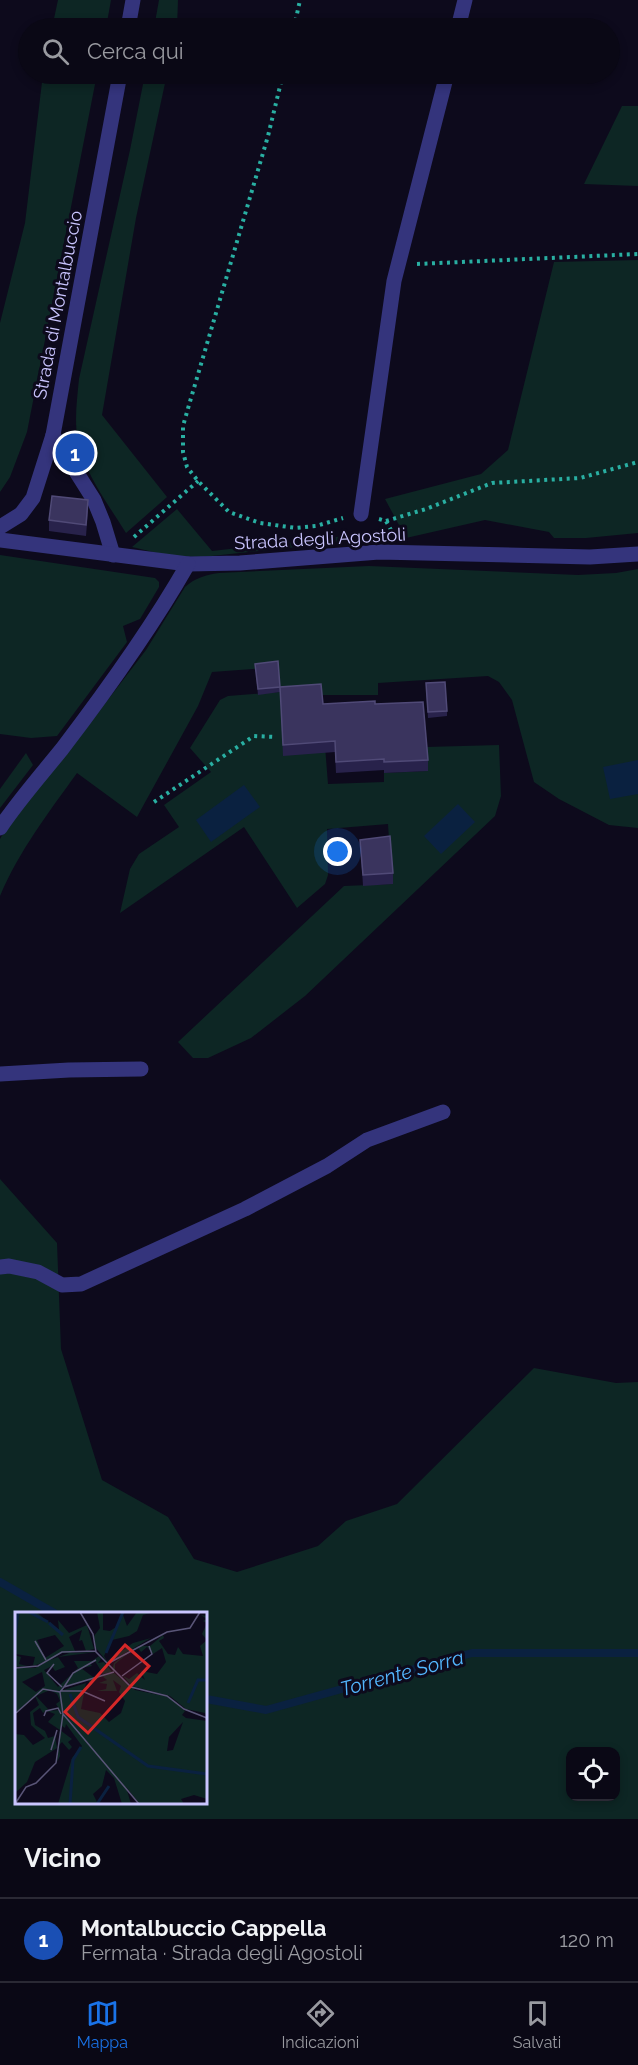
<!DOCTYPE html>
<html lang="it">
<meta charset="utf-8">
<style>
:root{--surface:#0a0815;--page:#181622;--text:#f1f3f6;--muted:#999aa0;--line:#2a2934;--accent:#1a73e8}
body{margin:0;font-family:Raleway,sans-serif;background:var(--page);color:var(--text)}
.controls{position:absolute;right:18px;bottom:18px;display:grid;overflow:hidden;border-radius:12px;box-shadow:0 3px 9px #0003}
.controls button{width:54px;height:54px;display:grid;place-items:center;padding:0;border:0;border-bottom:2px solid var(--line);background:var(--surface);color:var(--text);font:30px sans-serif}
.you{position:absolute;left:338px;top:852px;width:21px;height:21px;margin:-15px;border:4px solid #fff;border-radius:50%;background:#1a73e8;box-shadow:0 0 0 9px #1a73e833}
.badge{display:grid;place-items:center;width:39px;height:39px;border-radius:50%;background:var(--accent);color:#fff;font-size:20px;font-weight:700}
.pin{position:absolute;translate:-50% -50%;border:3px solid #fff;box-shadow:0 2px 6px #0006}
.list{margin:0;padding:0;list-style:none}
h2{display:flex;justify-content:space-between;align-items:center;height:78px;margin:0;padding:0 24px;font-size:26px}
h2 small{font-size:20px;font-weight:400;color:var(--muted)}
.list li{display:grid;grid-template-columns:39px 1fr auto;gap:18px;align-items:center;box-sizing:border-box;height:84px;padding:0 24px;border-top:2px solid var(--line)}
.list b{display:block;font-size:22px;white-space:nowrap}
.list p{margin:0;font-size:20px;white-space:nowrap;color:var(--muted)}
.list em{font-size:20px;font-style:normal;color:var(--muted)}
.icon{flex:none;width:33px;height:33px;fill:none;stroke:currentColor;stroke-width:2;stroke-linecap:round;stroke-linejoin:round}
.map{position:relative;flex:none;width:638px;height:1819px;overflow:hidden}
.search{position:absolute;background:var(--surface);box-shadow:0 3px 9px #0003;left:18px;right:18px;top:18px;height:66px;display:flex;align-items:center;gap:15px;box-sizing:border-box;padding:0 21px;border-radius:33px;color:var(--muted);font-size:22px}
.sheet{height:162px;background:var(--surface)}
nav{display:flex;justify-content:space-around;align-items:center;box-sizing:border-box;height:84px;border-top:2px solid var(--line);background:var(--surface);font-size:16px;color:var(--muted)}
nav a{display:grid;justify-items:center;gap:3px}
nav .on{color:var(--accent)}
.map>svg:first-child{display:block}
.green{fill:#0d2624;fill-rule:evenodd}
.water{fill:#0a2140}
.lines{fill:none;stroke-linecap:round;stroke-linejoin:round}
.stream{stroke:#0a2140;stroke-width:8}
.path{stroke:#29afa2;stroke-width:4;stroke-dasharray:3 4.5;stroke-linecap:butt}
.service{stroke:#34347c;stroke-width:15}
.tertiary{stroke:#34347c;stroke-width:15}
.wall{fill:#28224b}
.building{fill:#3a345e;stroke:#504a77;stroke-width:1.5}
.labels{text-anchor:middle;stroke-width:6;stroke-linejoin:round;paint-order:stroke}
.street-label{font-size:18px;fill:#cac5ff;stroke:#0d0a1c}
.water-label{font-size:20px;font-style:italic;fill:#53b7ff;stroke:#0d0a1c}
.inset-river{fill:none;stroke:#0a2140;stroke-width:3}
.inset-road{fill:none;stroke:#595577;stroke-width:1.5}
.view{fill:#d62828;fill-opacity:0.15;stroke:#d62828;stroke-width:3}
.inset-edge{fill:none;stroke:#cac5ff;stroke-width:3}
</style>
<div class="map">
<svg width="638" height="1819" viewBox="0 0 638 1819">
<rect width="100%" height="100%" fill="#0d0a1c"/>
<g class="green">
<path d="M 58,0 L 111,0 L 106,28 L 52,28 Z"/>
<path d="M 159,0 L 178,0 L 177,28 L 154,28 Z"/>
<path d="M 43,74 L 97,74 L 27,432 L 10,477 L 0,492 L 0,323 L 25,223 Z"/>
<path d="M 145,74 L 167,74 L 136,218 L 102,415 L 167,497 L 126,533 C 108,504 85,474 78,441 C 74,421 77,400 79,379 L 130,150 Z"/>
<path d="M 622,106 L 638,106 L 638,186 L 584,184 Z"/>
<path d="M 638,260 L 638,533 L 586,538 L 554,538 L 549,532 L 485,520 L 406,538 L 385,499 L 481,474 L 508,450 L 554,262 Z"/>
<path d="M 177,509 L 212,551 L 354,535 L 354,541 L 202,557 L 170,556 L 132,547 Z"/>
<path d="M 0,555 L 155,578 L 159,582 L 159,587 L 140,619 L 123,626 L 127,642 L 57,736 L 31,738 L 0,734 Z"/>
<path d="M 369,566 L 578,575 L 616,573 L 638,569 L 638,828 L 609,825 L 559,799 L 534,782 L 512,700 L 499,682 L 488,676 L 378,683 L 378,695 L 321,695 L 328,784 L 384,782 L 384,773 L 427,771 L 426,747 L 499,745 L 501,796 L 495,816 L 305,996 L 251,1038 L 208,1058 L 193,1058 L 178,1042 L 344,886 L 392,884 L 388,824 L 327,829 L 328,875 L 325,884 L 297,908 L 244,827 L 120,913 L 130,869 L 139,854 L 179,827 L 164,805 L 211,772 L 190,748 L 220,700 L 228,696 L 280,692 L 278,667 L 212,672 L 198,706 L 137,817 L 77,773 C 49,812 19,851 0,896 L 0,839 L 6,828 L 68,752 L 146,650 L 185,587 C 195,578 205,575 219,573 Z"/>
<path d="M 26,753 L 33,765 L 0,808 L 0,789 Z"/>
<path d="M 0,1179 L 57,1243 L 61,1349 L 102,1480 L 168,1517 L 194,1559 L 237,1572 L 318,1546 L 346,1521 L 397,1504 L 534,1368 L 616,1383 L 638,1382 L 638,1819 L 0,1819 ZM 16,1614 L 206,1614 L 206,1802 L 16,1802 ZM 570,1752 L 616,1752 L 616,1796 L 570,1796 Z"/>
</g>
<g class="water">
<path d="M 638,760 L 638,794 L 610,799 L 603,767 Z"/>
<path d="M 244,785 L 260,807 L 211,842 L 196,820 Z"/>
<path d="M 458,804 L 475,822 L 441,854 L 424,836 Z"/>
</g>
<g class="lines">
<g class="stream">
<path d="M 0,1582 L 56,1614"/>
<path d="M 206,1699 L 266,1710 L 472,1653 L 638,1653"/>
</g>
<g class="path">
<path d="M 294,28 L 300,0"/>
<path d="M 283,74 L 268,136 L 189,405 L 183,426 L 183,452 L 187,467 L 198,481 L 229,512 L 260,523 L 296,528 L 316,526 L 343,518"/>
<path d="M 417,264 L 638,254"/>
<path d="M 379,519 L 386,521 L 392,532"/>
<path d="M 386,521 L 426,509 L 492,483 L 580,478 L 638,462"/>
<path d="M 134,537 L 198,481"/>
<path d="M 154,802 L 254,736 L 275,737"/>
</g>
<g class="service">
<path d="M 458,28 L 465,0"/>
<path d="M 361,514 L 394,281 L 447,74"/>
<path d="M 0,1074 L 69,1070 L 141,1069"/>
<path d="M 0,1267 L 9,1266 L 38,1272 L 62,1285 L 81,1284 L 245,1209 L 327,1166 L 367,1140 L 443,1112"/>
</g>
<g class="tertiary">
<path d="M 128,28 L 133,0"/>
<path d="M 53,435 L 94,500 L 103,522 L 113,555"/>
<path d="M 0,527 L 21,514 L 33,498 L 53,435 L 120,74"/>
<path d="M 0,540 L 188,564 L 240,563 L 379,552 L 590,557 L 638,554"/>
<path d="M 0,828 C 18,801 41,775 62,749 C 107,690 151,629 188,564"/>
</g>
</g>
<g class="wall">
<path d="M 88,511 L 86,536 L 49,531 L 49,520 Z"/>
<path d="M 255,664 L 280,687 L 280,692 L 258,695 Z"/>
<path d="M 280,687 L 323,704 L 428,760 L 428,771 L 384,773 L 384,770 L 336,773 L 335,752 L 283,756 Z"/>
<path d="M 426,689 L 447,711 L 447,716 L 428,718 Z"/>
<path d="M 360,840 L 393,873 L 393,884 L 363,886 Z"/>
</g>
<g class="building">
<path d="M 52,496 L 88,500 L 86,525 L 49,520 Z"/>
<path d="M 278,661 L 280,687 L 258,689 L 255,664 Z"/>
<path d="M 445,682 L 447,711 L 428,712 L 426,683 Z"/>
<path d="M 321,684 L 323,704 L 375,701 L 375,704 L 423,702 L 428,760 L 384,762 L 384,759 L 336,762 L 335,741 L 283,745 L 280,687 Z"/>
<path d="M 390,836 L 393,873 L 363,875 L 360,840 Z"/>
</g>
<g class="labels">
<g class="street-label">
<text transform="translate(58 305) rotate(-79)" y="6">Strada di Montalbuccio</text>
<text transform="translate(320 539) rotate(-3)" y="6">Strada degli Agostoli</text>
</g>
<g class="water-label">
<text transform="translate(402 1673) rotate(-15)" y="7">Torrente Sorra</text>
</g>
</g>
<g transform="translate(15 1612)">
<rect width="192" height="192" fill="#0d0a1c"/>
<path d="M 0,0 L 21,0 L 44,18 L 43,8 L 54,21 L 72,13 L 79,37 L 71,39 L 67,28 L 64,29 L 67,18 L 54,25 L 60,39 L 21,53 L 0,55 L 0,43 L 6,45 L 4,52 L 12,54 L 18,53 L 20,45 L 0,42 ZM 40,23 L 49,34 L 30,46 L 22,28 ZM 82,0 L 88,0 L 88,18 L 95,19 L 104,13 L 107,0 L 112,14 L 122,0 L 139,0 L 128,3 L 122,19 L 114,24 L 97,28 L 89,44 L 92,49 L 118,31 L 136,26 L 93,51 L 81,36 L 79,24 L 85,16 ZM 186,3 L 192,4 L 192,105 L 190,101 L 171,97 L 155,84 L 117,74 L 108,64 L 114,67 L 122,61 L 130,68 L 126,59 L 142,62 L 151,50 L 147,36 L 138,42 L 132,35 L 126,40 L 122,34 L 100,52 L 100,60 L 97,58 L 99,51 L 122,34 L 135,34 L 148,23 L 149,26 L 144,29 L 153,42 L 160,43 L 163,35 L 168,42 L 188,44 L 185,34 L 192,28 L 187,22 L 192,11 L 188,9 L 192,7 ZM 81,40 L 43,45 L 50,55 L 40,59 L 37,54 L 29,58 L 43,75 L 63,56 L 59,49 L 77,49 L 84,44 L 86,47 L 83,51 L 89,50 L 97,60 L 88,62 L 80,49 L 75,51 L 77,54 L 66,56 L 78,65 L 99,61 L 120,78 L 154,85 L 170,99 L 167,103 L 171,106 L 192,109 L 192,187 L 179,183 L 166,187 L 169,192 L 125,192 L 111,175 L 116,192 L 107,192 L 99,166 L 91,158 L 87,174 L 78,182 L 83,192 L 43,192 L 57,146 L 67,134 L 51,112 L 50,116 L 47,114 L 45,118 L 57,127 L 53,130 L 57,135 L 54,138 L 47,130 L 44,133 L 45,144 L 42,150 L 45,118 L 33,110 L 40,102 L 32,99 L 45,98 L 41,92 L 45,89 L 42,82 L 35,78 L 21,84 L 33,97 L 28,101 L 25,96 L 18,101 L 20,113 L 30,119 L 33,126 L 40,124 L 42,136 L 20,150 L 12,170 L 0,181 L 0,122 L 9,123 L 18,133 L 30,126 L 16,113 L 15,100 L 24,93 L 20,84 L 0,102 L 0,56 L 20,56 L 47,41 ZM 27,60 L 30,74 L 21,80 L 7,70 ZM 87,64 L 92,68 L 84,71 L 92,72 L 91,77 L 82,79 L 102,79 L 98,68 L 106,74 L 104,80 L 110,89 L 106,101 L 94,110 L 85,101 L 66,97 L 71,71 L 45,79 L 49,74 L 74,68 L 74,72 ZM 168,110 L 158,138 L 152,139 L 154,125 Z" fill="#0d2624" fill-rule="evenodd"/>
<path class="inset-river" d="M 14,0 L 33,10M 34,11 L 48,23M 0,24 L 3,0M 91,41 L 108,0M 55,82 L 63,105 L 133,154 L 192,162M 173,91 L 183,68 L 192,68M 55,192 L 58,148 L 66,135M 82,192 L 94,174"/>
<path class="inset-road" d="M 65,0 L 78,22 L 81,40M 20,29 L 31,48M 39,52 L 32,61 L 47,75M 92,52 L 152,20 L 175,16 L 185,0M 0,56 L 23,54 L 47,40 L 80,39 L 116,75 L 152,84 L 169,97 L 192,106M 99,60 L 49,75 L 45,80 L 48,102 L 124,192M 107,64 L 137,42 L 134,34M 49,75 L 58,61 L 81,48M 45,79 L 67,79 L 90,89M 1,101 L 28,77 L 45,80M 29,104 L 31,99 L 43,96 L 46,102M 36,138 L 42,118M 0,192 L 11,175 L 21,171 L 41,151 L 48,102"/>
<path class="view" d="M 110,33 L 134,54 L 73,121 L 50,100 Z"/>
<rect width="192" height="192" class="inset-edge"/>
</g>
</svg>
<div class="controls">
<button><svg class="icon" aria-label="locate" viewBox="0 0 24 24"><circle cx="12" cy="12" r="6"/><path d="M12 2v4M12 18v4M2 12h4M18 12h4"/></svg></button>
</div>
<div class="you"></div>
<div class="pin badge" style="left:75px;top:453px;background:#1a4fb4">1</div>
<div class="search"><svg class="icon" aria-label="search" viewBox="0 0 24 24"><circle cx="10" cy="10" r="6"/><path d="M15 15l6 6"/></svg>Cerca qui</div>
</div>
<section class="sheet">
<h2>Vicino<small></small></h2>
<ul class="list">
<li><span class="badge" style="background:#1a4fb4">1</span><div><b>Montalbuccio Cappella</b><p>Fermata · Strada degli Agostoli</p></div><em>120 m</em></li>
</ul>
</section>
<nav>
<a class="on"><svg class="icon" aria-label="map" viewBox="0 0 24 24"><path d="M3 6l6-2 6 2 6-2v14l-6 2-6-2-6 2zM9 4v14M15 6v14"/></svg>Mappa</a>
<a><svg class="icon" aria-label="directions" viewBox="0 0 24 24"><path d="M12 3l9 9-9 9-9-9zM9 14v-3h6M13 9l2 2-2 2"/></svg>Indicazioni</a>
<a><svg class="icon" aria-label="saved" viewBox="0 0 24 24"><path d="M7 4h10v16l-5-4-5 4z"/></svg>Salvati</a>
</nav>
